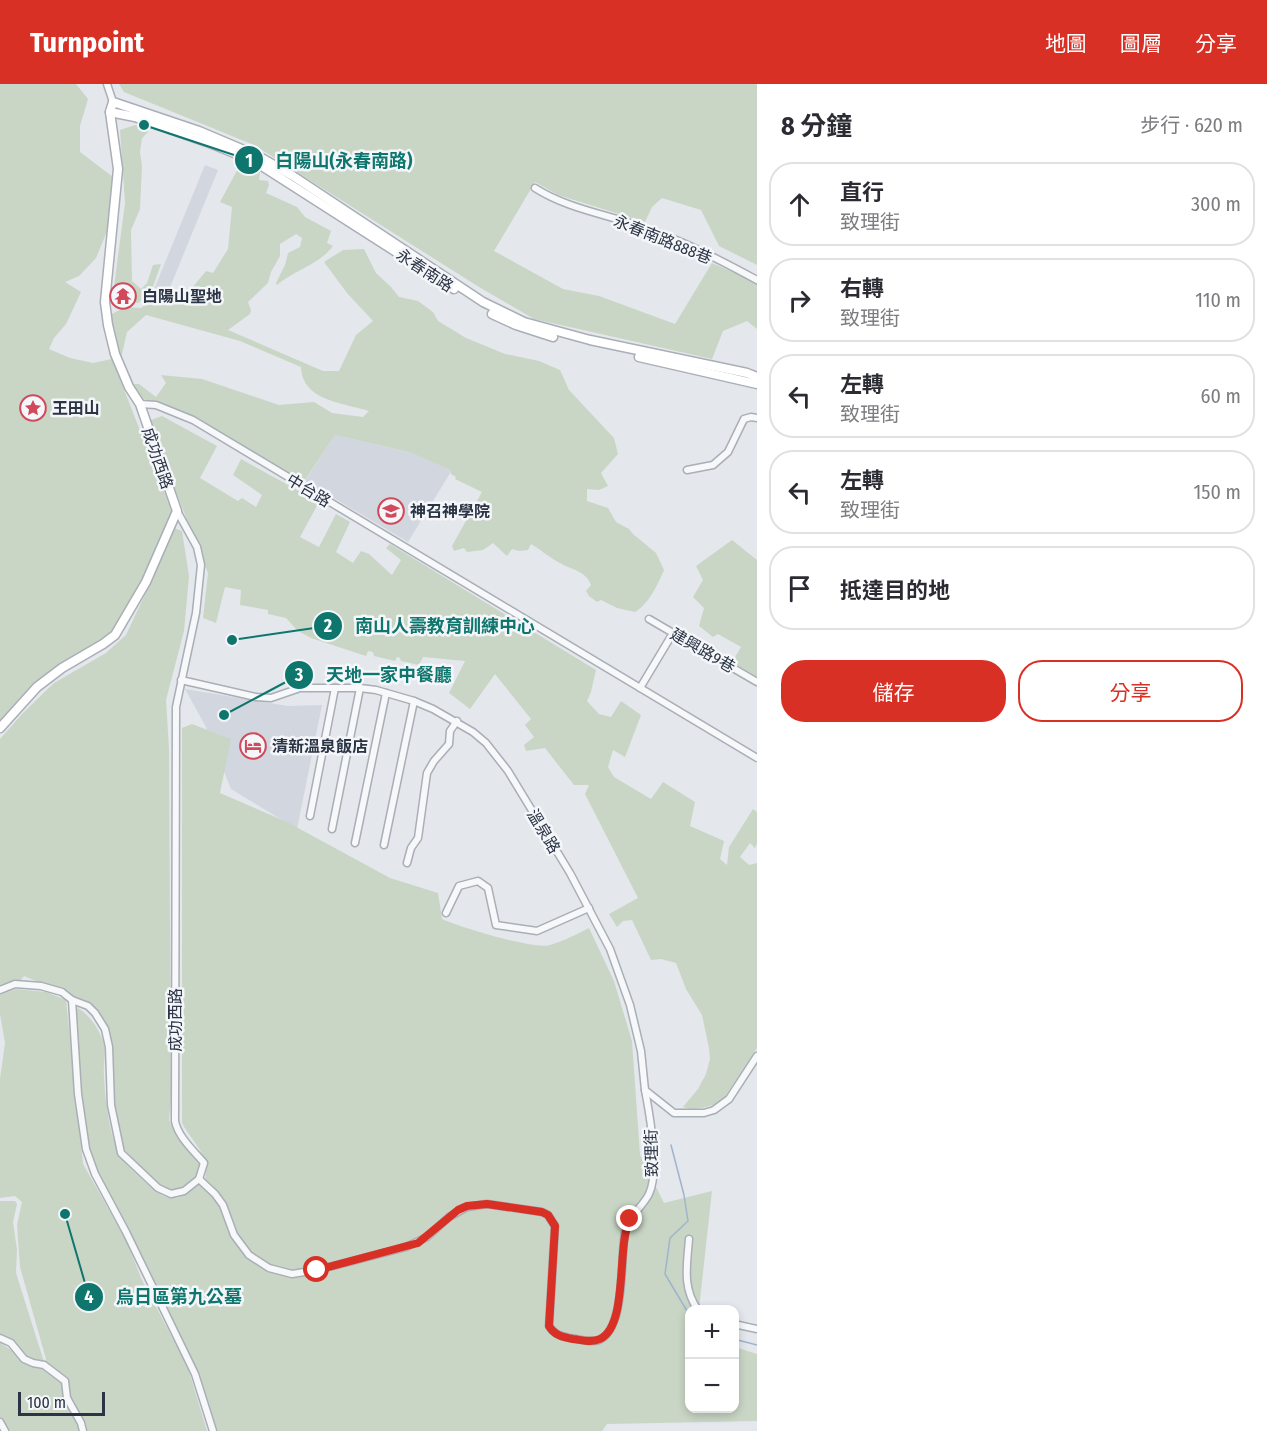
<!DOCTYPE html>
<html lang="zh-TW">
<meta charset="utf-8">
<style>
:root{--surface:#fff;--page:#f2f2f3;--text:#2b2b33;--muted:#7c7c81;--line:#e1e1e2;--accent:#d93025}
body{margin:0;font-family:"Fira Sans Condensed","Noto Sans TC",sans-serif;background:var(--page);color:var(--text)}
.controls{position:absolute;right:18px;bottom:18px;display:grid;overflow:hidden;border-radius:12px;box-shadow:0 3px 9px #0003}
.controls button{width:54px;height:54px;display:grid;place-items:center;padding:0;border:0;border-bottom:2px solid var(--line);background:var(--surface);color:var(--text);font:30px sans-serif}
.scale{position:absolute;left:18px;bottom:15px;width:87px;box-sizing:border-box;padding-left:6px;border:3px solid #2b3445;border-top:0;font-size:16px;line-height:21px;white-space:nowrap;color:#2b3445;-webkit-text-stroke:4px #f4f6f9;paint-order:stroke}
.stop{position:absolute;width:18px;height:18px;margin:-14px;border:4px solid #d93025;border-radius:50%;background:#fff}
.stop.end{background:#d93025;border-color:#fff;box-shadow:0 2px 6px #0008}
.list{margin:0;padding:0;list-style:none}
h2{display:flex;justify-content:space-between;align-items:center;height:78px;margin:0;padding:0 24px;font-size:26px}
h2 small{font-size:20px;font-weight:400;color:var(--muted)}
.list li{display:grid;grid-template-columns:39px 1fr auto;gap:18px;align-items:center;box-sizing:border-box;height:84px;margin:0 12px 12px;padding:0 12px;border:2px solid var(--line);border-radius:24px}
.list b{display:block;font-size:22px;white-space:nowrap}
.list p{margin:0;font-size:20px;white-space:nowrap;color:var(--muted)}
.list em{font-size:20px;font-style:normal;color:var(--muted)}
.actions{display:flex;gap:12px;padding:18px 24px}
.actions a{flex:1;padding:14px 0;border:2px solid var(--accent);border-radius:24px;text-align:center;font-size:21px;color:var(--accent)}
.actions .main{background:var(--accent);color:#fff}
.icon{flex:none;width:33px;height:33px;fill:none;stroke:currentColor;stroke-width:2;stroke-linecap:round;stroke-linejoin:round}
.map{position:relative;flex:none;width:757px;height:1347px;overflow:hidden}
header{display:flex;align-items:center;gap:36px;box-sizing:border-box;height:84px;padding:0 30px;background:var(--accent);color:#fff}
header strong{font-size:28px}
nav{display:flex;gap:33px;margin-inline-start:auto;font-size:21px}
main{display:flex}
aside{flex:1;background:var(--surface)}
.map>svg:first-child{display:block}
.built{fill:#d2d6de}
.green{fill:#c9d6c5}
.lines{fill:none;stroke-linecap:round;stroke-linejoin:round}
.stream{stroke:#9fb4cc;stroke-width:1.5}
.street-casing{stroke:#a9aeb7;stroke-width:9}
.secondary-casing{stroke:#a9aeb7;stroke-width:11}
.street{stroke:#f7f8fa;stroke-width:6}
.secondary{stroke:#fff;stroke-width:8}
.route{stroke:#d93025;stroke-width:8}
.labels{text-anchor:middle;stroke-width:5;stroke-linejoin:round;paint-order:stroke}
.street-label{font-size:16px;fill:#2b3445;stroke:#f4f6f9}
.poi-label{font-size:16px;font-weight:bold;fill:#2b3445;stroke:#f4f6f9;text-anchor:start}
.leader{fill:none;stroke:#0f766e;stroke-width:2}
.callout-dot{fill:#0f766e;stroke:#f4f6f9;stroke-width:2}
.mark-label{font-size:18px;text-anchor:middle;font-weight:bold;fill:#fff}
.callout-label{font-size:18px;text-anchor:middle;font-weight:bold;fill:#0f766e;stroke:#f4f6f9;stroke-width:5;stroke-linejoin:round;paint-order:stroke}
</style>
<header>
<strong>Turnpoint</strong>
<nav><a>地圖</a><a>圖層</a><a>分享</a></nav>
</header>
<main>
<div class="map">
<svg width="757" height="1347" viewBox="0 0 757 1347">
<rect width="100%" height="100%" fill="#e4e7ec"/>
<g class="built">
<path d="M 205,81 L 218,86 L 166,213 L 153,208 Z"/>
<path d="M 335,351 L 409,368 L 452,386 L 408,458 L 305,397 Z"/>
<path d="M 185,605 L 288,622 L 322,621 L 297,745 L 231,705 L 206,643 Z"/>
</g>
<g class="green">
<path d="M 0,0 L 76,0 L 88,15 L 80,42 L 80,68 L 113,93 L 112,135 L 96,174 L 79,192 L 65,198 L 81,208 L 66,240 L 54,254 L 49,265 L 70,274 L 93,279 L 112,275 L 172,428 L 155,464 L 130,527 L 110,558 L 29,612 L 0,646 Z"/>
<path d="M 119,0 L 757,0 L 757,181 L 719,162 L 701,126 L 662,114 L 652,123 L 645,138 L 558,111 L 535,98 L 494,167 L 563,205 L 599,212 L 675,240 L 712,179 L 757,199 L 757,245 L 747,237 L 723,247 L 712,275 L 534,235 L 479,203 L 254,61 L 124,8 Z"/>
<path d="M 135,41 L 146,44 L 148,48 L 142,54 L 140,68 L 142,82 L 140,125 L 131,146 L 132,197 L 141,205 L 147,199 L 153,181 L 161,180 L 151,208 L 138,219 C 125,218 118,217 114,203 L 125,119 L 120,46 Z"/>
<path d="M 240,81 L 260,88 L 259,96 L 268,97 L 269,101 L 266,109 L 297,123 L 305,133 L 331,147 L 327,159 L 333,162 C 320,180 293,187 277,201 L 276,199 L 285,181 L 288,169 L 300,163 L 302,154 L 296,150 L 280,160 L 280,172 L 271,188 L 268,199 L 248,218 L 251,226 L 250,230 L 228,246 L 323,287 L 339,287 L 356,251 L 373,237 L 347,209 L 324,178 L 343,166 L 364,165 L 376,189 L 391,203 L 399,213 L 418,217 L 433,228 L 438,237 L 466,254 L 505,270 L 539,277 L 560,286 L 569,306 L 614,354 L 618,370 L 601,389 L 608,402 L 599,406 L 587,405 L 587,417 L 608,424 L 616,438 L 629,445 L 633,450 L 656,469 L 664,486 C 658,500 649,520 635,528 L 617,524 L 601,516 L 597,518 L 589,512 L 586,507 L 591,501 C 586,487 572,486 560,479 C 550,474 541,466 531,460 L 528,466 L 519,467 L 512,465 L 507,472 L 493,459 L 483,466 L 467,468 L 464,464 L 454,467 L 452,462 L 482,408 L 455,395 L 456,393 L 451,390 L 451,386 L 409,368 L 335,351 L 303,399 L 193,334 L 139,313 L 132,300 L 139,300 L 156,313 L 166,299 L 161,291 L 202,295 L 279,321 L 314,318 L 332,329 L 363,333 L 369,327 C 344,319 302,317 301,283 L 240,257 L 146,231 L 127,248 L 121,274 L 113,250 L 110,231 L 125,223 L 141,224 L 146,220 L 171,215 L 175,207 L 192,204 L 206,187 L 213,189 L 228,165 L 232,123 L 220,118 Z"/>
<path d="M 162,332 L 217,362 L 200,394 L 238,417 L 242,414 L 256,423 L 262,411 L 233,391 L 241,375 L 319,418 L 300,453 L 319,463 L 336,430 L 350,438 L 336,468 L 353,479 L 361,467 L 369,470 L 392,491 L 401,476 L 386,464 L 390,460 L 596,586 L 591,608 L 587,617 L 599,630 L 611,633 L 621,617 L 641,631 L 625,673 L 613,666 L 608,683 L 614,693 L 651,715 L 663,698 L 695,718 L 690,742 L 724,757 L 720,775 L 727,781 L 729,763 L 753,725 L 757,728 L 757,760 L 755,764 L 750,759 L 740,773 L 749,781 L 757,779 L 757,964 L 724,1014 L 713,1021 L 702,1024 L 690,1025 L 683,1023 L 698,1005 L 706,990 L 710,975 L 709,964 L 702,931 L 686,905 L 676,879 L 661,875 L 651,876 L 632,836 L 623,837 L 617,843 L 609,830 L 638,814 L 585,710 L 589,701 L 574,701 L 545,664 L 526,667 L 524,661 L 534,653 L 525,641 L 531,635 L 495,590 L 470,625 L 449,609 L 465,577 L 423,573 L 419,581 L 401,577 L 400,574 L 397,573 L 395,577 L 374,572 L 373,568 L 368,567 L 366,572 L 311,554 L 298,547 L 286,534 L 268,530 L 268,526 L 240,521 L 241,506 L 225,503 L 216,539 L 203,534 L 208,489 L 148,337 Z"/>
<path d="M 174,444 L 182,447 L 189,492 L 184,547 L 166,616 L 169,665 L 171,1016 L 169,1036 L 181,1059 L 201,1082 L 199,1091 L 182,1106 L 172,1109 L 163,1104 L 140,1085 L 126,1068 L 119,1051 L 113,1013 L 110,956 L 93,928 L 71,912 L 24,892 L 18,900 L 0,903 L 0,655 L 23,629 L 54,599 L 106,569 L 126,551 L 150,500 L 157,472 Z"/>
<path d="M 732,456 L 757,476 L 757,593 L 732,578 L 741,563 L 718,550 L 713,553 L 699,542 L 704,524 L 693,513 L 703,496 L 696,482 Z"/>
<path d="M 192,640 L 231,655 L 220,709 L 287,738 L 390,794 L 438,809 L 442,835 C 460,843 533,866 550,861 C 564,857 577,850 589,844 L 614,897 L 632,957 L 640,1071 L 664,1119 L 712,1107 L 699,1225 L 690,1226 L 690,1324 L 734,1324 L 735,1263 L 757,1270 L 757,1337 L 607,1340 L 602,1347 L 214,1347 L 193,1282 L 132,1157 L 86,1076 L 73,922 C 87,926 100,946 104,960 C 106,970 103,982 104,992 C 105,1014 109,1050 119,1069 C 125,1081 138,1091 147,1100 C 173,1124 182,1114 205,1095 C 209,1068 193,1060 182,1039 L 182,644 Z"/>
<path d="M 16,905 L 46,908 L 66,916 L 83,1080 L 127,1158 L 141,1194 L 188,1284 L 207,1347 L 0,1347 L 0,1259 L 13,1267 L 22,1278 L 44,1285 L 46,1275 L 20,1183 L 17,1141 L 22,1118 L 15,1112 L 0,1114 L 0,995 L 5,959 L 0,930 L 0,911 Z"/>
<path d="M 0,1117 L 15,1117 L 17,1120 L 13,1138 L 17,1166 L 16,1189 L 44,1278 L 31,1278 L 0,1254 Z"/>
</g>
<g class="lines">
<g class="stream">
<path d="M 671,1061 L 684,1111 L 688,1137 L 670,1154 L 665,1190 L 690,1232"/>
<path d="M 734,1255 L 757,1261"/>
</g>
<g class="street-casing">
<g id="street">
<path d="M 107,0 L 113,18"/>
<path d="M 535,104 C 566,124 605,130 639,142 C 680,155 720,176 757,196"/>
<path d="M 140,320 L 156,321 L 193,336 L 757,674"/>
<path d="M 687,386 L 713,381 L 728,368 L 744,335 L 751,333 L 757,334"/>
<path d="M 649,535 L 757,598"/>
<path d="M 181,596 L 256,613 L 271,614 L 300,604 L 360,604 L 376,606 L 414,617 L 433,625 L 473,648 L 486,659 L 508,687 L 570,789 L 610,865 L 630,921 L 641,967 L 645,1006 L 674,1029 L 704,1029 L 714,1026 L 729,1015 L 757,972"/>
<path d="M 640,604 L 673,549"/>
<path d="M 310,732 L 335,604"/>
<path d="M 332,745 L 360,604"/>
<path d="M 355,759 L 386,609"/>
<path d="M 384,761 L 414,617"/>
<path d="M 407,779 L 411,764 L 418,754 L 427,689 L 434,677 L 449,660 L 450,647 L 457,637"/>
<path d="M 446,829 L 459,802 L 478,797 L 488,804 L 496,841 L 537,847 L 589,824"/>
<path d="M 0,906 L 15,900 L 41,902 L 62,908 L 72,916 L 88,922 L 95,929 L 105,945 L 109,963 L 111,1021 L 121,1069 L 158,1104 L 171,1110 L 184,1107 L 199,1095 L 204,1079 C 194,1067 178,1053 175,1037 L 176,623 L 196,529 L 201,481 L 197,463 L 177,427"/>
<path d="M 72,916 L 78,1010 L 86,1065 L 95,1090 L 126,1148 L 195,1290 L 213,1347"/>
<path d="M 199,1095 L 215,1110 L 223,1121 L 234,1151 L 249,1171 L 269,1184 L 292,1190 L 317,1186 L 406,1163 L 427,1153 L 449,1133 L 467,1123 L 487,1120 L 542,1128 L 548,1131 L 555,1142 L 549,1242 C 555,1252 565,1253 576,1255 C 583,1256 592,1259 599,1256 C 626,1245 620,1173 625,1148 C 628,1132 642,1124 649,1110 C 660,1087 650,1032 645,1006"/>
<path d="M 689,1155 C 687,1181 682,1204 698,1226"/>
<path d="M 734,1240 L 757,1245"/>
<path d="M 0,1254 L 11,1259 L 24,1275 L 33,1279 L 44,1281 L 65,1297 L 67,1314 L 81,1339 L 83,1347"/>
<path d="M 0,1338 L 5,1347"/>
</g>
</g>
<g class="secondary-casing">
<g id="secondary">
<path d="M 110,28 L 135,33 L 207,58 L 254,77 L 454,205"/>
<path d="M 492,230 L 516,241 L 553,253"/>
<path d="M 639,273 L 757,300"/>
<path d="M 0,644 L 37,603 L 62,584 L 103,560 L 115,551 L 146,498 L 177,427 L 140,320 L 129,303 L 115,270 L 108,241 L 105,218 L 118,85 L 110,28 L 113,18 L 199,47 L 258,72 L 293,92 L 483,218 L 524,238 L 590,256 L 747,289 L 757,293"/>
</g>
</g>
<use href="#street" class="street"/>
<use href="#secondary" class="secondary"/>
</g>
<g class="lines">
<path class="route" d="M 317,1186 L 418,1159 L 458,1126 L 467,1122 L 487,1120 L 542,1128 L 548,1131 L 555,1142 L 549,1242 C 554,1251 562,1253 573,1255 C 582,1256 592,1259 600,1255 C 629,1241 616,1162 630,1135"/>
</g>
<defs>
<g id="temple-ring" transform="scale(1.35)"><circle r="9.5" fill="#f4f6f9" stroke="#d1495b" stroke-width="1.5"/><path d="M0-6L5-2H3V0L6.5 2.5H4V6H1.5V3h-3V6H-4V2.5H-6.5L-3 0V-2H-5Z" fill="#d1495b"/></g>
<g id="sight-ring" transform="scale(1.35)"><circle r="9.5" fill="#f4f6f9" stroke="#d1495b" stroke-width="1.5"/><path d="M0-6L1.8-2.2L6-1.7L2.9 1.2L3.7 5.4L0 3.3L-3.7 5.4L-2.9 1.2L-6-1.7L-1.8-2.2Z" fill="#d1495b"/></g>
<g id="university-ring" transform="scale(1.35)"><circle r="9.5" fill="#f4f6f9" stroke="#d1495b" stroke-width="1.5"/><path d="M0-5L7-2L0 1L-7-2ZM-4 1L0 2.5L4 1V4Q0 6-4 4Z" fill="#d1495b"/></g>
<g id="hotel-ring" transform="scale(1.35)"><circle r="9.5" fill="#f4f6f9" stroke="#d1495b" stroke-width="1.5"/><path d="M-6-4.5h1.5V1H6V5H4.5V3h-9V5H-6ZM-4 0a1.8 1.8 0 1 1 3.6 0ZM.5 0V-2.5h3Q6-2.5 6 0Z" fill="#d1495b"/></g>
</defs>
<g fill-rule="evenodd">
<use href="#temple-ring" x="123" y="212"/>
<use href="#sight-ring" x="33" y="324"/>
<use href="#university-ring" x="391" y="427"/>
<use href="#hotel-ring" x="253" y="662"/>
</g>
<g class="labels">
<g class="street-label">
<text transform="translate(663 155) rotate(22)" y="6">永春南路888巷</text>
<text transform="translate(425 186) rotate(33)" y="6">永春南路</text>
<text transform="translate(158 374) rotate(71)" y="6">成功西路</text>
<text transform="translate(309 406) rotate(31)" y="6">中台路</text>
<text transform="translate(703 566) rotate(30)" y="6">建興路9巷</text>
<text transform="translate(544 747) rotate(59)" y="6">溫泉路</text>
<text transform="translate(175 936) rotate(-90)" y="6">成功西路</text>
<text transform="translate(651 1069) rotate(-91)" y="6">致理街</text>
</g>
<g class="poi-label">
<text x="142" y="218">白陽山聖地</text>
<text x="52" y="330">王田山</text>
<text x="410" y="433">神召神學院</text>
<text x="272" y="668">清新溫泉飯店</text>
</g>
</g>
<path class="leader" d="M144 41L249 76M232 556L328 542M224 631L299 591M65 1130L89 1213"/>
<g class="callout-dot">
<circle cx="144" cy="41" r="6"/>
<circle cx="232" cy="556" r="6"/>
<circle cx="224" cy="631" r="6"/>
<circle cx="65" cy="1130" r="6"/>
<circle cx="249" cy="76" r="15"/>
<circle cx="328" cy="542" r="15"/>
<circle cx="299" cy="591" r="15"/>
<circle cx="89" cy="1213" r="15"/>
</g>
<g class="mark-label">
<text x="249" y="83">1</text>
<text x="328" y="548">2</text>
<text x="299" y="597">3</text>
<text x="89" y="1219">4</text>
</g>
<g class="callout-label">
<text x="344" y="83">白陽山(永春南路)</text>
<text x="445" y="548">南山人壽教育訓練中心</text>
<text x="389" y="597">天地一家中餐廳</text>
<text x="179" y="1219">烏日區第九公墓</text>
</g>
</svg>
<div class="controls">
<button>+</button>
<button>−</button>
</div>
<div class="scale">100 m</div>
<div class="stop" style="left:317px;top:1186px"></div>
<div class="stop end" style="left:630px;top:1135px"></div>
</div>
<aside>
<h2>8 分鐘<small>步行 · 620 m</small></h2>
<ul class="list">
<li><svg class="icon" aria-label="ahead" viewBox="0 0 24 24"><path d="M12 20V5M6 11l6-6 6 6"/></svg><div><b>直行</b><p>致理街</p></div><em>300 m</em></li>
<li><svg class="icon" aria-label="right" viewBox="0 0 24 24"><path d="M7 20v-9h11M14 6l5 5-5 5"/></svg><div><b>右轉</b><p>致理街</p></div><em>110 m</em></li>
<li><svg class="icon" aria-label="left" viewBox="0 0 24 24"><path d="M17 20v-9H6M10 6l-5 5 5 5"/></svg><div><b>左轉</b><p>致理街</p></div><em>60 m</em></li>
<li><svg class="icon" aria-label="left" viewBox="0 0 24 24"><path d="M17 20v-9H6M10 6l-5 5 5 5"/></svg><div><b>左轉</b><p>致理街</p></div><em>150 m</em></li>
<li><svg class="icon" aria-label="arrive" viewBox="0 0 24 24"><path d="M6 21V4h12l-3 4 3 4H6"/></svg><div><b>抵達目的地</b></div></li>
</ul>
<div class="actions"><a class="main">儲存</a><a>分享</a></div>
</aside>
</main>
